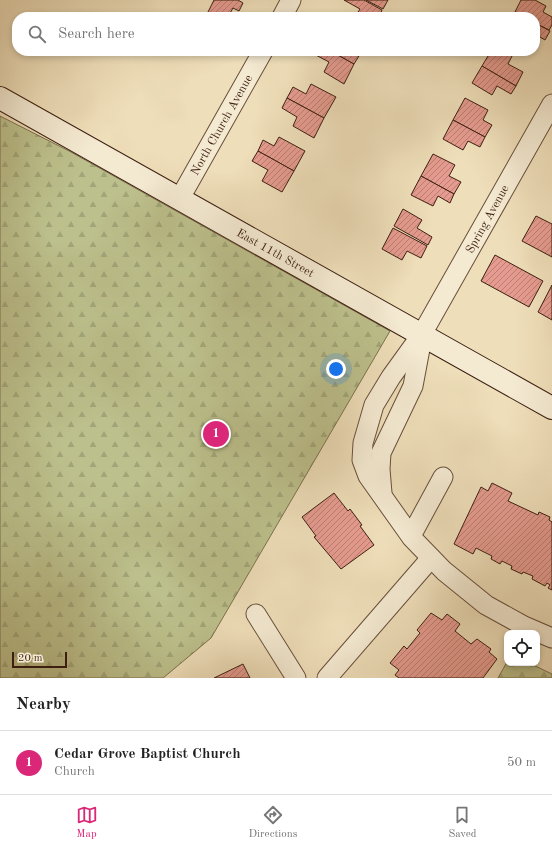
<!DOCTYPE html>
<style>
:root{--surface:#fff;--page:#f6f6f6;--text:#222;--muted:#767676;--line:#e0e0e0;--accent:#db2777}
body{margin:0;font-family:"Old Standard TT",serif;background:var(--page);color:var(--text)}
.controls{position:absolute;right:12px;bottom:12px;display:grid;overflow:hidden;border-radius:8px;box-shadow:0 2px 6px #0003}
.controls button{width:36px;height:36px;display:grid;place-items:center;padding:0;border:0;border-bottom:1px solid var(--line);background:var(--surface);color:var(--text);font:20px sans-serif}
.scale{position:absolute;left:12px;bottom:10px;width:55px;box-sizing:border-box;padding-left:4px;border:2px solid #3d1f11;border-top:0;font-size:11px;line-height:14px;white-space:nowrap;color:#3d1f11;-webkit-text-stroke:3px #f4ead2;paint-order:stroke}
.you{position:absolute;left:336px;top:369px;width:14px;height:14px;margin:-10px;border:3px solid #fff;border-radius:50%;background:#1a73e8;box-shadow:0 0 0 6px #1a73e833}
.badge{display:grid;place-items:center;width:26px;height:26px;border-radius:50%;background:var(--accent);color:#fff;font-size:13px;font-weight:700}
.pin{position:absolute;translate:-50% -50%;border:2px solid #fff;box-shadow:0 1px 4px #0006}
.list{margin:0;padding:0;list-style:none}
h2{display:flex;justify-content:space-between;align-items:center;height:52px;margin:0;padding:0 16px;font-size:17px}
h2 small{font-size:13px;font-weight:400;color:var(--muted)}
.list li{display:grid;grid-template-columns:26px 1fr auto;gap:12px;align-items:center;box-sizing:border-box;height:64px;padding:0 16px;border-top:1px solid var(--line)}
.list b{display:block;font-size:15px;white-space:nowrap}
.list p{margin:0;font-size:13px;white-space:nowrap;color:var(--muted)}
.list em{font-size:13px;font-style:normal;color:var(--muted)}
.icon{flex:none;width:22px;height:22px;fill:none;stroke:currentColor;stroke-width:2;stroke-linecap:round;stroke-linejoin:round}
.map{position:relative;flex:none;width:552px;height:678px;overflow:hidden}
.search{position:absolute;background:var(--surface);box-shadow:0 2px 6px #0003;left:12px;right:12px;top:12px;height:44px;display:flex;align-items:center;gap:10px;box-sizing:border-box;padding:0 14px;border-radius:16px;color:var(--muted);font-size:15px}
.sheet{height:116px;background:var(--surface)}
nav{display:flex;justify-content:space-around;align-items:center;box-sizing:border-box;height:56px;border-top:1px solid var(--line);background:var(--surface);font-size:11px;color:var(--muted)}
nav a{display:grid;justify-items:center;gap:2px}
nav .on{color:var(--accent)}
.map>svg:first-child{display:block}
.forest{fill:url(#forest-firs);stroke:#7c704e}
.building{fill:url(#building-hatch);stroke:#3d1f11}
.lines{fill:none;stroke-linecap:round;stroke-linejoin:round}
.minor-casing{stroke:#694f3b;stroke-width:21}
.secondary-casing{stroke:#3d1f11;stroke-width:24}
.minor{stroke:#f4ead2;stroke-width:19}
.secondary{stroke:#f4ead2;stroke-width:22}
.labels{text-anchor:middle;stroke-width:3;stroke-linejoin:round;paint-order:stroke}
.street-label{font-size:12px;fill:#3d1f11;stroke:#f4ead2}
</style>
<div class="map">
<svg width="552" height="678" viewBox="0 0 552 678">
<defs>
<pattern id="forest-firs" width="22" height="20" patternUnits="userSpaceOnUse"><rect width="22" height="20" fill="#bcc08c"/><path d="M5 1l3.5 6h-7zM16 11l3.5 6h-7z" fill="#a2a578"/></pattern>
<pattern id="building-hatch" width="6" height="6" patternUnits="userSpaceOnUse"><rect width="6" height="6" fill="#e59b8f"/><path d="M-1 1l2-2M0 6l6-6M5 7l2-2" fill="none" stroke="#bb7e73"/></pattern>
</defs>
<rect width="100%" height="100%" fill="#eedeb9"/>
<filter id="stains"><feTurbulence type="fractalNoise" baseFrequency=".005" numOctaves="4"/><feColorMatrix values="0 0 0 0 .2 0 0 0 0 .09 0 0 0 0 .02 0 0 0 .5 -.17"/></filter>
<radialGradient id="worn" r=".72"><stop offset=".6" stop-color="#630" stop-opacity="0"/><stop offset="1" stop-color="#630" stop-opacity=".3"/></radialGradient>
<g class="forest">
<path d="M 0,116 L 71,152 L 390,331 L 211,638 L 163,678 L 0,678 Z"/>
<path d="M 507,662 L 529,663 L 552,674 L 552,678 L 498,678 Z"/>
</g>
<g class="building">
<path d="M 214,0 L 238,0 L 243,3 L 239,11 L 233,8 L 228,17 L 213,17 L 207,14 Z"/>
<path d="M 344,0 L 364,0 L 382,10 L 379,17 L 355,17 L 360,9 Z"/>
<path d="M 366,0 L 388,0 L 383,9 Z"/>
<path d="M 521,0 L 535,0 L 546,6 L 543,12 L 552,17 L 552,25 L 549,30 L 535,23 L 535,17 L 525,17 L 515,12 Z"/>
<path d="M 515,12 L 525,17 L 512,17 Z"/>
<path d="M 535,23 L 550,31 L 545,40 L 535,34 Z"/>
<path d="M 313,51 L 331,51 L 354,64 L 344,84 L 324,72 L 329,62 L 312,53 Z"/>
<path d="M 331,51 L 362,51 L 354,64 Z"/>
<path d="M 491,51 L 507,51 L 513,54 L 508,64 L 523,72 L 516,86 L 482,66 Z"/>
<path d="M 482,66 L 516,86 L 511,94 L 497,86 L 492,95 L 472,83 Z"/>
<path d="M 311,84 L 336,97 L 324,118 L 287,98 L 293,87 L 306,94 Z"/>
<path d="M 287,98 L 324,118 L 314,138 L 293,126 L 297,117 L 282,108 Z"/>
<path d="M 465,98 L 488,110 L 483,120 L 492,125 L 485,137 L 453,120 Z"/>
<path d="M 453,120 L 485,137 L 480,147 L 468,141 L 463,150 L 443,139 Z"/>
<path d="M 279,137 L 305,151 L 294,171 L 258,151 L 263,140 L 274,146 Z"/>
<path d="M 258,151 L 294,171 L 282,192 L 262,181 L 268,170 L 252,161 Z"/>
<path d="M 433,154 L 455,165 L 449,176 L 461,182 L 454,194 L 421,176 Z"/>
<path d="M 421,176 L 454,194 L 450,203 L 438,196 L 433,206 L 411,195 Z"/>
<path d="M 403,209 L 422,220 L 417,228 L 432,237 L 428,245 L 394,226 Z"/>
<path d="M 536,216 L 552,224 L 552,257 L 522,241 Z"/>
<path d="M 393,228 L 427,246 L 421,258 L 407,251 L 402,260 L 382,249 Z"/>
<path d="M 495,255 L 543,281 L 529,307 L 481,281 Z"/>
<path d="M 552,285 L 552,320 L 538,312 Z"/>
<path d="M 492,483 L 512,493 L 508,501 L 538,515 L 539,512 L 550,517 L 549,520 L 552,522 L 552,590 L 548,588 L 550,585 L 547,583 L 545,586 L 532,579 L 533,576 L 523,572 L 522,574 L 511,569 L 512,566 L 502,561 L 500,564 L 491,559 L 492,556 L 476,548 L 473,554 L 454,544 L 481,487 L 488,491 Z"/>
<path d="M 334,493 L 348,511 L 350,509 L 362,525 L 360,526 L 374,545 L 341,569 L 314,537 L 316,536 L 302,517 Z"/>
<path d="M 431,613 L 442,620 L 447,614 L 460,624 L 455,631 L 471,644 L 477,639 L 491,649 L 489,652 L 497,659 L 483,678 L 399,678 L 395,675 L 399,670 L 390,663 L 404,646 L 407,649 L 420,633 L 417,630 Z"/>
<path d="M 243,664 L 250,678 L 214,678 Z"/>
</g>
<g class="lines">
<g class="minor-casing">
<g id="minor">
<path d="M 282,17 L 291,0"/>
<path d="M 552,104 L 422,334 L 391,377 L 374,405 L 363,443 L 362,460 L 368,476 L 412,538 L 444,571 L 486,605 L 524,626 L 552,638"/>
<path id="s1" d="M 180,198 L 263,51"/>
<path d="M 382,493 L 380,469 L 381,453 L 413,386 L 422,338"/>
<path d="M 411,536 L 443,477"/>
<path d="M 256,614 L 296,678"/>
<path d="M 327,678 L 431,558"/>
</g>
</g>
<g class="secondary-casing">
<g id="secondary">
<path id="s2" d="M 0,98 L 552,408"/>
</g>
</g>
<use href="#minor" class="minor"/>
<use href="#secondary" class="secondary"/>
</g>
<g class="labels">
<g class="street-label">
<text dy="4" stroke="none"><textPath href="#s1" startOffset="84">North Church Avenue</textPath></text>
<text transform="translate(487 219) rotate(-61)" y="4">Spring Avenue</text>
<text dy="4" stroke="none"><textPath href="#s2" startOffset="316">East 11th Street</textPath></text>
</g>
</g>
<rect width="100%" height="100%" filter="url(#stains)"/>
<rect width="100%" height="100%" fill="url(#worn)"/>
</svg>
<div class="controls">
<button><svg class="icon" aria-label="locate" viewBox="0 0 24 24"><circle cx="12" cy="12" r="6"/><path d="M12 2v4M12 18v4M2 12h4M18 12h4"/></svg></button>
</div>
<div class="scale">20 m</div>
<div class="you"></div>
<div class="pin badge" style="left:216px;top:434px">1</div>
<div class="search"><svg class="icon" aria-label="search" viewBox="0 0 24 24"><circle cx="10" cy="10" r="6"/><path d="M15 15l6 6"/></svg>Search here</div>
</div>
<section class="sheet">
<h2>Nearby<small></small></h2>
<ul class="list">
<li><span class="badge">1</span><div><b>Cedar Grove Baptist Church</b><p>Church</p></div><em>50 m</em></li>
</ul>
</section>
<nav>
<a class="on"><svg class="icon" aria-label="map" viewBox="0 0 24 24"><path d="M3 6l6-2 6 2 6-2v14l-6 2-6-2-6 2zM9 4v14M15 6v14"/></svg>Map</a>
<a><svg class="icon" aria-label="directions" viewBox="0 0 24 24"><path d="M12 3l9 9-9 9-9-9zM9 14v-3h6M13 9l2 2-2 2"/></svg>Directions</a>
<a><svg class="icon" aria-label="saved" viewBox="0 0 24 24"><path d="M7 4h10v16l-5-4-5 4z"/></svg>Saved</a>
</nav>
